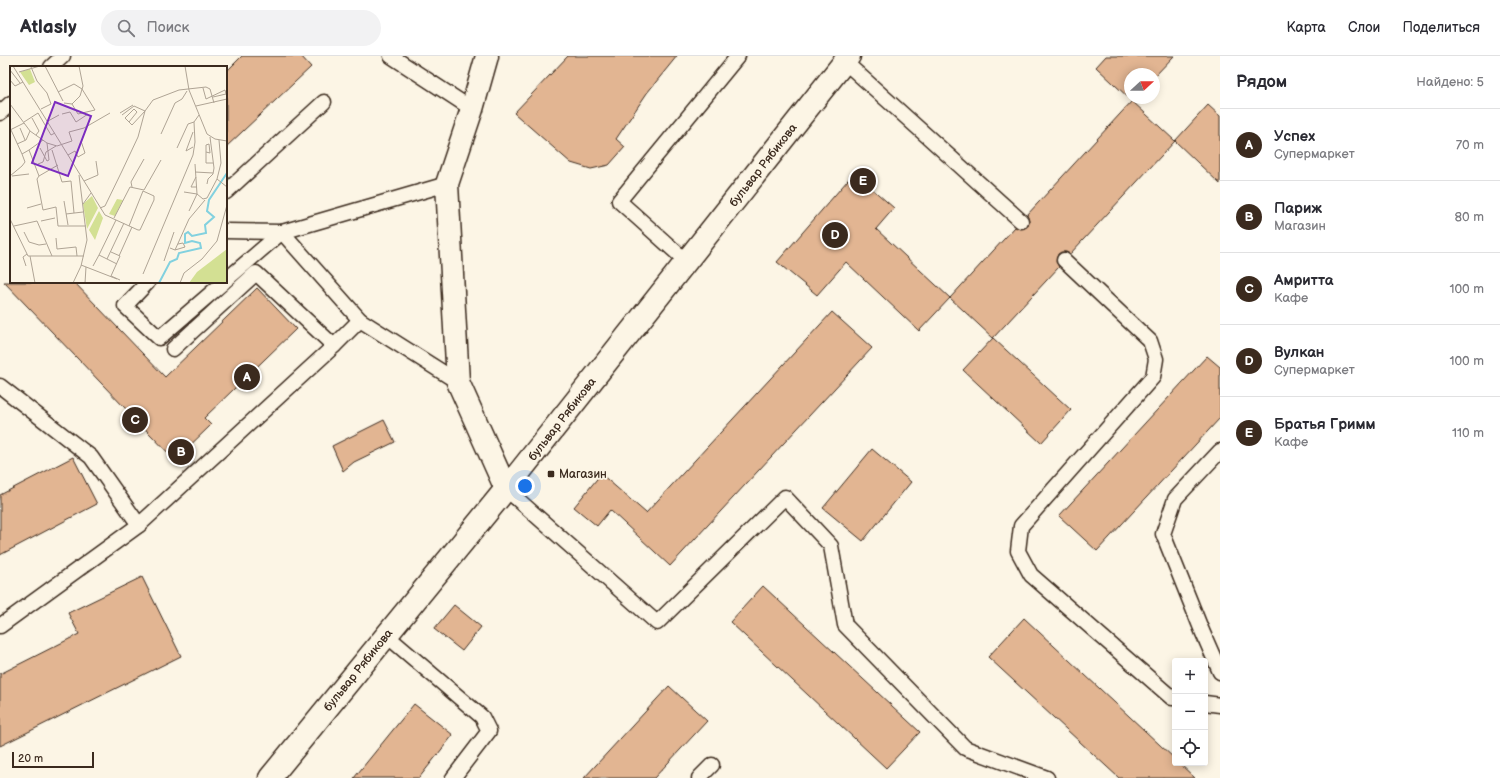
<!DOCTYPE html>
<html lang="ru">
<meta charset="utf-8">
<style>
:root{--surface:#fff;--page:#f2f2f3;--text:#2b2b33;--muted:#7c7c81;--line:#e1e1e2;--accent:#3b2a1e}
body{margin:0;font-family:"Balsamiq Sans",sans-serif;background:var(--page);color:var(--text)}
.controls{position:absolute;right:12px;bottom:12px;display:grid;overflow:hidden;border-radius:4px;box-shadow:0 2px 10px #0003}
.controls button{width:36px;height:36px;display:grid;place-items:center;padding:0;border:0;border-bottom:1px solid var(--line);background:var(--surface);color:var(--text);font:20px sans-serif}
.compass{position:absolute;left:1124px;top:12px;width:36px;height:36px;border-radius:50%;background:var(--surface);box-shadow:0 2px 10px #0003;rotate:69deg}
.scale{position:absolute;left:12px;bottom:10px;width:82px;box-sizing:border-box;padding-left:4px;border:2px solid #3b2a1e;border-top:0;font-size:11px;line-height:14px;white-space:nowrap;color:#3b2a1e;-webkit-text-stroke:3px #fcf5e5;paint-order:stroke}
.you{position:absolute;left:525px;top:430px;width:14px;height:14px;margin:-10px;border:3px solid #fff;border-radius:50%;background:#1a73e8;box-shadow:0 0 0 6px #1a73e833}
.badge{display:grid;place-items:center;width:26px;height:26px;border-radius:50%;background:var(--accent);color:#fff;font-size:13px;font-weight:700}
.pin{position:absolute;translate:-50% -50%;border:2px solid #fff;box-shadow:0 1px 4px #0006}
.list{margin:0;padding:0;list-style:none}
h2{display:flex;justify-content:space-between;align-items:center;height:52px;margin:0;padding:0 16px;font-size:17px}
h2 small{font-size:13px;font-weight:400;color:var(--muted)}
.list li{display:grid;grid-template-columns:26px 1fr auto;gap:12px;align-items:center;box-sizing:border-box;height:72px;padding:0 16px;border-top:1px solid var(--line)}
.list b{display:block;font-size:15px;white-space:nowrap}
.list p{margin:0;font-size:13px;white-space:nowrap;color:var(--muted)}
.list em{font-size:13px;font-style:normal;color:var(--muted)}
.icon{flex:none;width:22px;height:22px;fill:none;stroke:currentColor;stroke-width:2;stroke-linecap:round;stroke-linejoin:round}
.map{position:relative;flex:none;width:1220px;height:722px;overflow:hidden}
header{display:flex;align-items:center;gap:24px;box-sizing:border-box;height:56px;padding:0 20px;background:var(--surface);border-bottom:1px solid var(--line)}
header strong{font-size:19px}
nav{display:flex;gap:22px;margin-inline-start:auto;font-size:14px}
.search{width:280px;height:36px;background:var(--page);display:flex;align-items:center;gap:10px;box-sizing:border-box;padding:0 14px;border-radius:22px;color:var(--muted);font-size:15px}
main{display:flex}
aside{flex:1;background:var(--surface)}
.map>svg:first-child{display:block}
.building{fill:#e2b592;stroke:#3b2a1e}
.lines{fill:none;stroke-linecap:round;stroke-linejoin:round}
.lane-casing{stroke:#3b2a1e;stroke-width:17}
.street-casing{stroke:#3b2a1e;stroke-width:25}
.secondary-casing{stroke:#3b2a1e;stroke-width:25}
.lane{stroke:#fcf5e5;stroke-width:14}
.street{stroke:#fcf5e5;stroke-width:22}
.secondary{stroke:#fcf5e5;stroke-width:22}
.poi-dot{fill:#3b2a1e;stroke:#fcf5e5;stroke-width:1.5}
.labels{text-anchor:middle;stroke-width:3.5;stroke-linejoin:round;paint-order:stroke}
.street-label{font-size:12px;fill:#3b2a1e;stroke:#fcf5e5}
.poi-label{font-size:12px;fill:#3b2a1e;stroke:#fcf5e5;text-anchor:start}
.inset-river{fill:none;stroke:#82d1df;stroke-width:2}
.inset-road{fill:none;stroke:#afa495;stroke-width:1}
.view{fill:#7b2cbf;fill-opacity:0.15;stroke:#7b2cbf;stroke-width:2}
.inset-edge{fill:none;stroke:#3b2a1e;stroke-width:2}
</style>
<header>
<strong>Atlasly</strong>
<div class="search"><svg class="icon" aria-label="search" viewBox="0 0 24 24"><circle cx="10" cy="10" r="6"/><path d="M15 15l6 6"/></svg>Поиск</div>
<nav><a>Карта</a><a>Слои</a><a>Поделиться</a></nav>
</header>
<main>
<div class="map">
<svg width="1220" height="722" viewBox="0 0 1220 722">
<rect width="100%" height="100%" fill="#fcf5e5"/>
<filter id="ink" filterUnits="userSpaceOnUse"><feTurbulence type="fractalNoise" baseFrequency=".025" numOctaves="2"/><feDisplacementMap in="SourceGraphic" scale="8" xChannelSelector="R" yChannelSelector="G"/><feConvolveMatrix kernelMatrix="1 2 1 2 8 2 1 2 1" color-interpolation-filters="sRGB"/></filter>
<g filter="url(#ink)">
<g class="building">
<path d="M 242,0 L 301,0 L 311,11 L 226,91 L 226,16 Z"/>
<path d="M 568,0 L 677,0 L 647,37 L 616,83 L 625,91 L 609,109 L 591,113 L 571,107 L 514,57 Z"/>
<path d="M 1106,0 L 1174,0 L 1154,21 L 1154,18 L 1130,18 L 1130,42 L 1135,42 L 1132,45 L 1096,11 Z"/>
<path d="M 1132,45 L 1175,85 L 1070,198 L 1066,196 L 1061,196 L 1058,198 L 1056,206 L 1059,211 L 993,282 L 950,242 L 1015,171 L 1020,173 L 1027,171 L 1029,166 L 1027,159 Z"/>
<path d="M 1208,49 L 1220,60 L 1220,128 L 1175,85 Z"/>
<path d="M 854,117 L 894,152 L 876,173 L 950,242 L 919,275 L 846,206 L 817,239 L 777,206 Z"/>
<path d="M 4,226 L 74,226 L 165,321 L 257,232 L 296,273 L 204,362 L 211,369 L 175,404 Z"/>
<path d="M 832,256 L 872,292 L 670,510 L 610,454 L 597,470 L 574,451 L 601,418 L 646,457 Z"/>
<path d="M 993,282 L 1071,354 L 1041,387 L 963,314 Z"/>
<path d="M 1207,300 L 1220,311 L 1220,362 L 1097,495 L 1059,460 Z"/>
<path d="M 384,364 L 395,386 L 354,406 L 343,415 L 332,390 Z"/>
<path d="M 872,393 L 911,426 L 863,485 L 823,452 Z"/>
<path d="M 73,401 L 97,448 L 0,499 L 0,439 Z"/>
<path d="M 142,521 L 181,600 L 0,690 L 0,618 L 79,578 L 68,557 Z"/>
<path d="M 763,530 L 920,676 L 886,712 L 730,566 Z"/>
<path d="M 454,549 L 481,571 L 462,595 L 434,573 Z"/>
<path d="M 1024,562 L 1175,703 L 1175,707 L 1179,707 L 1195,722 L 1119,722 L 988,601 Z"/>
<path d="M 669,630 L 707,665 L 654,722 L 584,722 Z"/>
<path d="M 414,648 L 453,679 L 419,722 L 354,722 Z"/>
</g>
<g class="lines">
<g class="lane-casing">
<g id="lane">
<path d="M 391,0 L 472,53"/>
<path d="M 845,6 L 1021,165"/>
<path d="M 51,11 L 63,0"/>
<path d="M 0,57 L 11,47"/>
<path d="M 226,136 L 324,46"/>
<path d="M 226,175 L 282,176 L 360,264 L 458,326"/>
<path d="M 1064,204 L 1150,285 L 1156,303 L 1153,321 L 1021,470 L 1018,495 L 1031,519 L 1172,642 L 1175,642"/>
<path d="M 686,205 L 619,145 L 738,0"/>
<path d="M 226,224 L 282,176 L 447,128"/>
<path d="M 148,226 L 125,250 L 159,282 L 224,226"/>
<path d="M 173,293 L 256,217 L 334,290"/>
<path d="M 0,330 L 91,401 L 139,469"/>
<path d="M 1220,395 L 1175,443 L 1163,478 L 1202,575 L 1220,616"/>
<path d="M 506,433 L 657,567 L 785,441 L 831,490 L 845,569 L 965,692 L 1047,722"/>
<path d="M 0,570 L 139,469 L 334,290 L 360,264"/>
<path d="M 386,579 L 482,661 L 489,675 L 453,722"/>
<path d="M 1205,647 L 1220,649"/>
<path d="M 699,722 L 712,709"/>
</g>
</g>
<g class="street-casing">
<path id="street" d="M 487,0 L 472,53 L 447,128 L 458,326 L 506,433"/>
</g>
<g class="secondary-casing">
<path id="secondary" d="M 270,722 L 506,433 L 849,0"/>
</g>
<use href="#lane" class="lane"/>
<use href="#street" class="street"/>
<use href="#secondary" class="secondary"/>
</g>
</g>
<rect class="poi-dot" x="547" y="414" width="8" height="8" rx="2"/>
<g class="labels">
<g class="street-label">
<text transform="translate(763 109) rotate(-52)" y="4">бульвар Рябикова</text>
<text transform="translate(562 363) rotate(-52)" y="4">бульвар Рябикова</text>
<text transform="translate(358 614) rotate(-51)" y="4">бульвар Рябикова</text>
</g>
<g class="poi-label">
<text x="559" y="422">Магазин</text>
</g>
</g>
<g transform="translate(10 10)">
<rect width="217" height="217" fill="#fcf5e5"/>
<path d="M 20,3 L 25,16 L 19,19 L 10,6 ZM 82,130 L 88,142 L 77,163 L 73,138 ZM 107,133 L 113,134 L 105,150 L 99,148 ZM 89,145 L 93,152 L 85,174 L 79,164 Z" fill="#d3e093"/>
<path d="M 217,183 L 217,217 L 179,217 L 187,206 Z" fill="#d3e093"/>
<path class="inset-river" d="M 149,217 L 160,196 L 167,193 L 169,187 L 191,182 L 190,177 L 182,175 L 175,177 L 175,168 L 178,166 L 182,170 L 196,167 L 195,159 L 204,151 L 197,145 L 199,134 L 217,107"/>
<path class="inset-road" d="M 3,0 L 95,149 L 128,164 L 130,164 L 144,134 L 144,130 L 133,125 L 119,160M 35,0 L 53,35M 175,0 L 179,24 L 197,68 L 205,73 L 217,75M 21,1 L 27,15 L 37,27 L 41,38 L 31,43M 0,4 L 10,17M 9,6 L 30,0M 0,14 L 5,20 L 13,16M 193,22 L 196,33 L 215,24 L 216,28M 48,26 L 64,18 L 72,23 L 85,44 L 68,48 L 62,38M 203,31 L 216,28 L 217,30M 54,37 L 62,38 L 70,30 L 73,20 L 69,0M 0,38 L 20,65 L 37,77 L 47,80 L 62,75 L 59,66 L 74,62 L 100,47M 186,40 L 217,33M 110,47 L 123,39M 52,48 L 60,46 L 66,56 L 78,48M 112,49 L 124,40 L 135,45 L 122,59 L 115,52 L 124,43 L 127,46 L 119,56M 22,52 L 29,65 L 26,69M 38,55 L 49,49M 14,56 L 28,47 L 41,69 L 45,67M 10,62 L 15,74M 0,64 L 14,57M 1,64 L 12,88M 151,68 L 165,37 L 172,33 L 177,25M 33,74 L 19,84 L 29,110 L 27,113 L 33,144 L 46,141 L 48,160 L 76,160M 209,74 L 211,97 L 207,113 L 217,121M 7,78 L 16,74 L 20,65M 183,81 L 176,85 L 183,66M 30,82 L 37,95 L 39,94 L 37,77M 167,82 L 178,58 L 184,56M 42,84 L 52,116 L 61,115 L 64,147M 196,86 L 200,87 L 199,78 L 196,79 L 196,97 L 203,97M 58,89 L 65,85 L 68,91 L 75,87 L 71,75M 28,98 L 33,96 L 36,86 L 46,80M 185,106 L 203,107M 0,110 L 12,100 L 15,96 L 12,88 L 19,84M 2,110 L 19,108M 29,110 L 48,99M 186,111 L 181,121 L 187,121M 74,115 L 88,109 L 86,95M 197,118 L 198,113 L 203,108 L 204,102 L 200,71M 122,121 L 121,116 L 134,93M 174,126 L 187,128 L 185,98M 54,135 L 58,159M 73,138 L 81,127M 17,142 L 31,138M 90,142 L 95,140 L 112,105 L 128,71 L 135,45 L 143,34 L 169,24 L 196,21 L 200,23 L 204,37M 179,145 L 187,128 L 193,133 L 197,132 L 207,113M 56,148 L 73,146M 104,152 L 120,121 L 134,124 L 151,94M 0,153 L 18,190 L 74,190M 106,154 L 89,189 L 107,198M 31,155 L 45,152M 4,160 L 27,155 L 42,190M 14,166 L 19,176 L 29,179 L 36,178M 46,172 L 47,183 L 66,181 L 67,190M 160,182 L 165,184 L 179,153 L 195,134M 165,184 L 175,181 L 173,177 L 168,178M 101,186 L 110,190 L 101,210 L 110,214M 20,190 L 25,217M 109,190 L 122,161M 97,193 L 114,157M 154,195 L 164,166M 71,199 L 107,213M 16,200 L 13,191 L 17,188M 83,200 L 89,189M 133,208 L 183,89 L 185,76 L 184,56 L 189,49M 63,217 L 71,200 L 77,174 L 69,109M 75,217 L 76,201M 170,217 L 174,207 L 192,193 L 207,175 L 217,139"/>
<path class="view" d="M 45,36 L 81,50 L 58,110 L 22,97 Z"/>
<rect width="217" height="217" class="inset-edge"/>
</g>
</svg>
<div class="controls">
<button>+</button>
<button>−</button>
<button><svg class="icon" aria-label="locate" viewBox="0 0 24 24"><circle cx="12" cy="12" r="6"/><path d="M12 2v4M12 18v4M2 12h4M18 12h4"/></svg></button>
</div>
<svg class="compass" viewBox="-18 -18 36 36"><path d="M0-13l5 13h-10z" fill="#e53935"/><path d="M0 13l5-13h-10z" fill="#7c7c81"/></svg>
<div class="scale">20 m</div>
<div class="you"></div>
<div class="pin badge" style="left:247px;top:321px">A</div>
<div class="pin badge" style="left:181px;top:396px">B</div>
<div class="pin badge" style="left:135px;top:364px">C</div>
<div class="pin badge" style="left:835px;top:179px">D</div>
<div class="pin badge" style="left:863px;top:125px">E</div>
</div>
<aside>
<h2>Рядом<small>Найдено: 5</small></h2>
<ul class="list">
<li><span class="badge">A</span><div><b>Успех</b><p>Супермаркет</p></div><em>70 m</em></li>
<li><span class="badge">B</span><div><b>Париж</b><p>Магазин</p></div><em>80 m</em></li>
<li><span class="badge">C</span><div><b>Амритта</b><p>Кафе</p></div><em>100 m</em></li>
<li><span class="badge">D</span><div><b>Вулкан</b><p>Супермаркет</p></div><em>100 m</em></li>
<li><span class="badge">E</span><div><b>Братья Гримм</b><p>Кафе</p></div><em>110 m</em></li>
</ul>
</aside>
</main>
